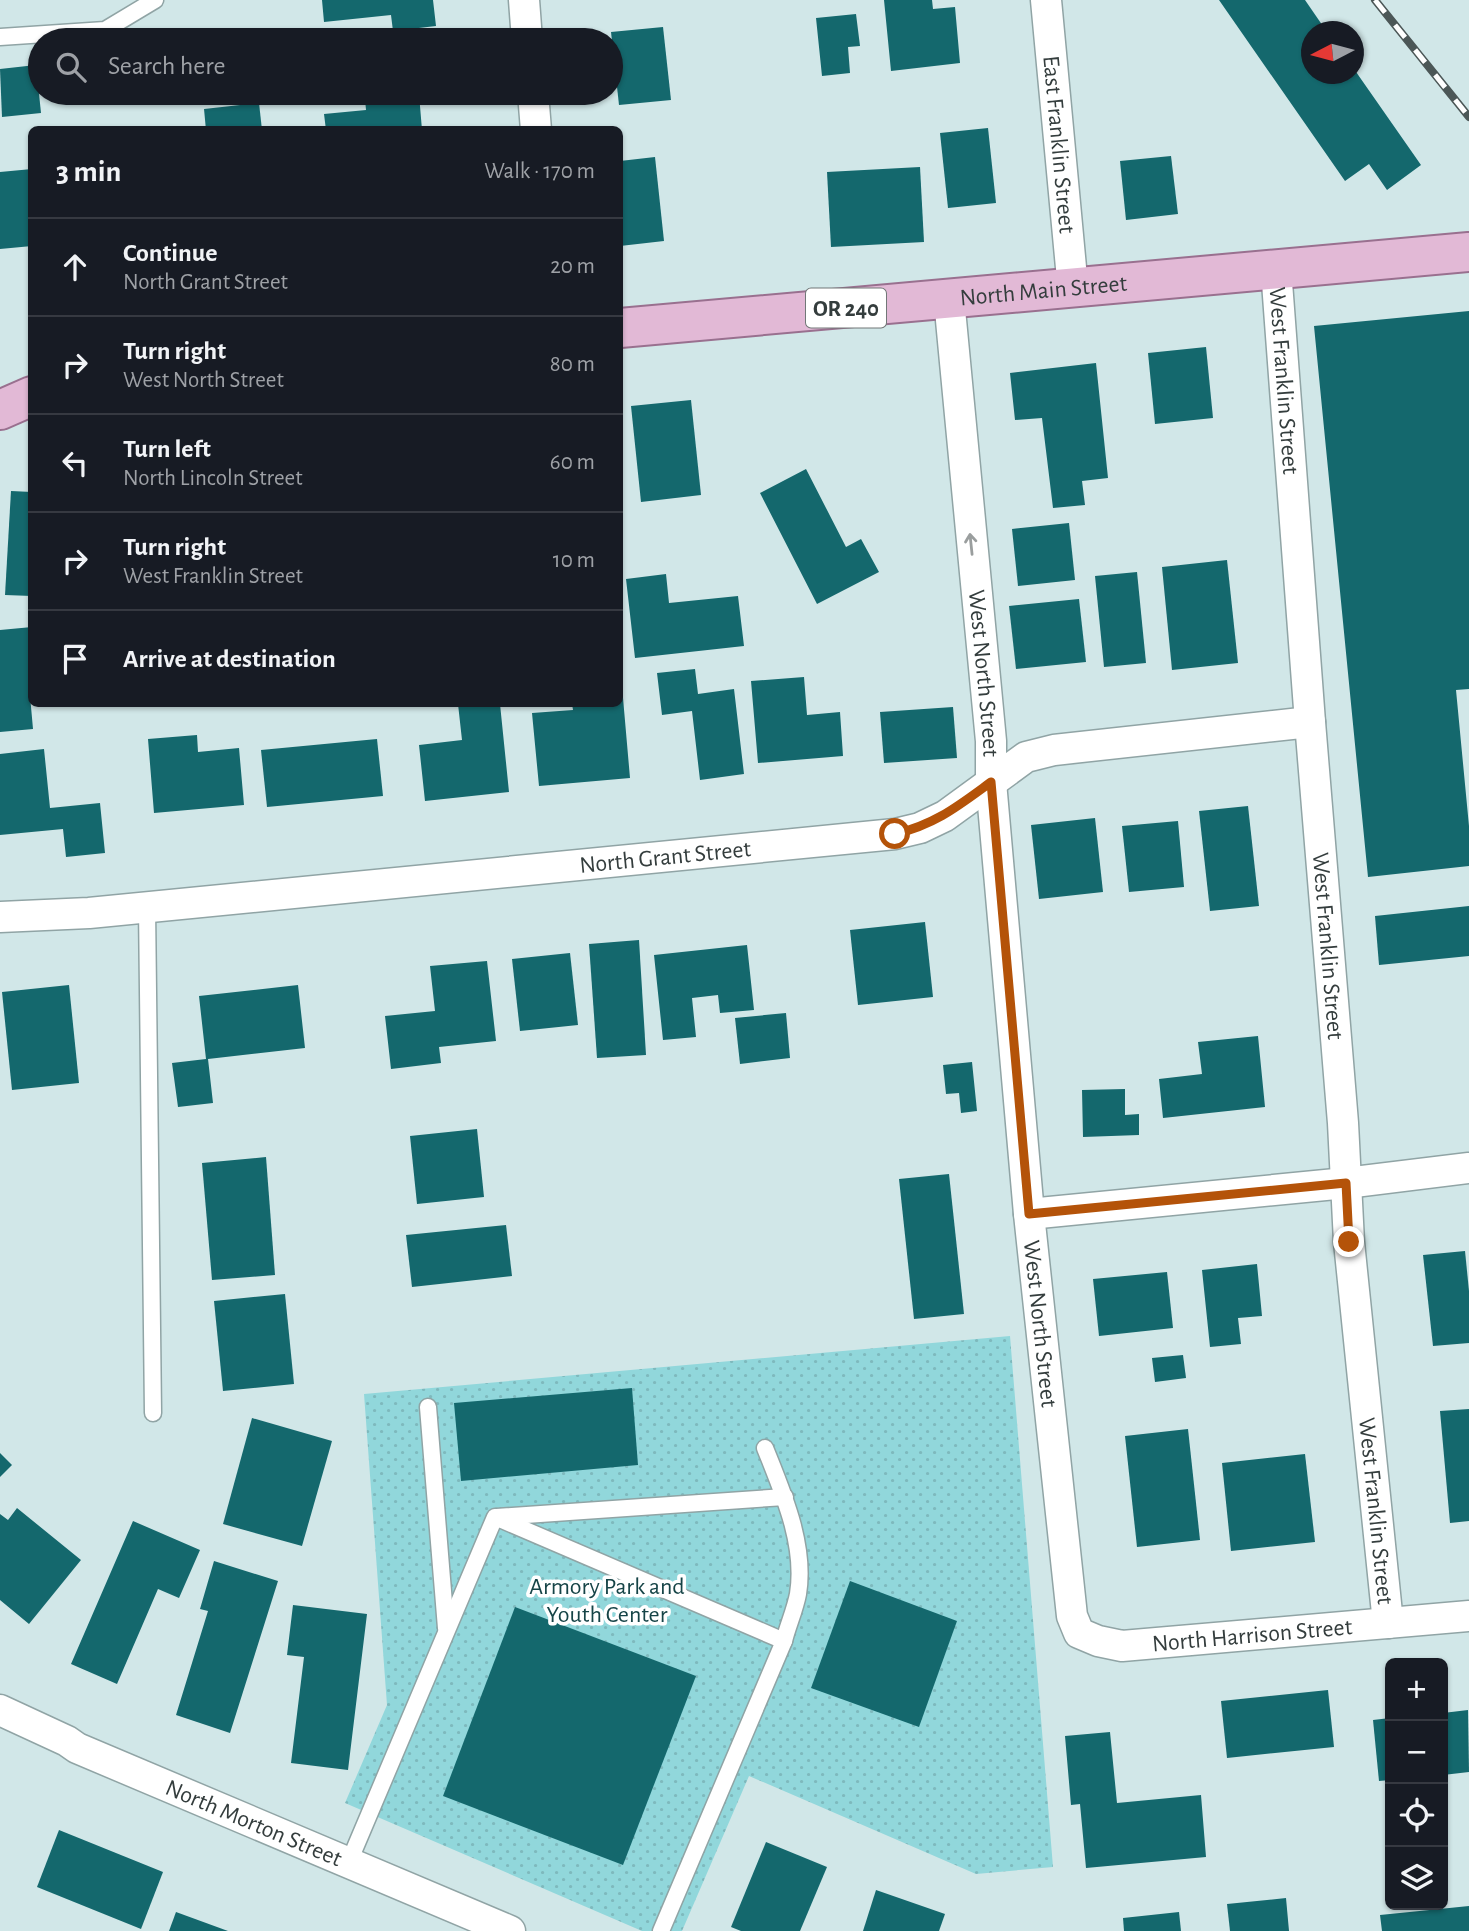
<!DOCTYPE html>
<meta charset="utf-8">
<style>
:root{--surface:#171b24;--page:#20242c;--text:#f1f3f6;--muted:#9ea1a6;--line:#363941}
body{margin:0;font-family:"Alegreya Sans",sans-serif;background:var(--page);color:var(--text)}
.controls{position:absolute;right:21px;bottom:21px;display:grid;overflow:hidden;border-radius:10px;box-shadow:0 2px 5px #0004}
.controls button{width:63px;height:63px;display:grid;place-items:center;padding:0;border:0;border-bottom:2px solid var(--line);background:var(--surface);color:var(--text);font:35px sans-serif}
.compass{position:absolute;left:1301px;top:21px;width:63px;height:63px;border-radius:50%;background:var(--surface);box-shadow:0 2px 5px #0004;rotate:264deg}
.stop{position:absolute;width:21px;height:21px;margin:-16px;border:5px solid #b45309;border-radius:50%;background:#fff}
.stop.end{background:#b45309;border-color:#fff;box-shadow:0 2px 7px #0008}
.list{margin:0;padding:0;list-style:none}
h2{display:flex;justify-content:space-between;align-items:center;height:91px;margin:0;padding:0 28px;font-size:30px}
h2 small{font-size:23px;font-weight:400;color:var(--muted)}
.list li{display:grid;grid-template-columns:46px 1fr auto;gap:21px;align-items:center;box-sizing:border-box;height:98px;padding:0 28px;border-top:2px solid var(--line)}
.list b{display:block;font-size:26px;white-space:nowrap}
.list p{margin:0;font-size:23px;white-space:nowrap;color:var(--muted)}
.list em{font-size:23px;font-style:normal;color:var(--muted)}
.icon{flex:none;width:38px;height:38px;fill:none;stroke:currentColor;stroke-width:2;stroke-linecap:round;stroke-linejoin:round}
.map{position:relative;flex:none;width:1469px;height:1931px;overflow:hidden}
.search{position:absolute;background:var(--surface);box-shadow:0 2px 5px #0004;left:28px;top:28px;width:595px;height:77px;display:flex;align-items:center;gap:18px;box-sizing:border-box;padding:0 24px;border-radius:38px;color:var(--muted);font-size:26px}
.panel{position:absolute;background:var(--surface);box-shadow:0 2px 5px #0004;left:28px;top:126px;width:595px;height:581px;border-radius:10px}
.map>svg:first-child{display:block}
.green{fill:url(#green-dots)}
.building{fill:#14686d}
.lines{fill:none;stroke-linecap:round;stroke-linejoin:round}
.service-casing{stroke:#90a4a5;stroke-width:19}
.minor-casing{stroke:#90a4a5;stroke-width:33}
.primary-casing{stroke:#99708f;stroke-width:42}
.service{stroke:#fff;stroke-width:16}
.minor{stroke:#fff;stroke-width:30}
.primary{stroke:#e2b9d6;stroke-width:38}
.rail-casing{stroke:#4c5757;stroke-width:8}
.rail{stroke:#fff;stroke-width:5;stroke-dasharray:16;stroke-linecap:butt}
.oneway{stroke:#9a9e9e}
.route{stroke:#b45309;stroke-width:9}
.labels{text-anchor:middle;stroke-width:7;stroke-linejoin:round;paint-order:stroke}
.shield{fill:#fff;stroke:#717777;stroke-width:2}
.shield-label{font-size:23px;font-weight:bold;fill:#343d3d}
.street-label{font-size:24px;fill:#343d3d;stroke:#fff}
.park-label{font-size:24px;fill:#164447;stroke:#fff}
</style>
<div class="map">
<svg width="1469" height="1931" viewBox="0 0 1469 1931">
<defs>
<pattern id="green-dots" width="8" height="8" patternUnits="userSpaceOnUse" patternTransform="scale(1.75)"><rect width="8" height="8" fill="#91d7db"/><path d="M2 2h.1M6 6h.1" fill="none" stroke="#7eb9bd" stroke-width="1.8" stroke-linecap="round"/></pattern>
</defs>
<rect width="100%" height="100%" fill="#d1e7e8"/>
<path class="green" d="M 1010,1336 L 1053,1867 L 976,1874 L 749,1776 L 682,1931 L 642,1931 L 345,1803 L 387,1705 L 364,1394 Z"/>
<g class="building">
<path d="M 322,0 L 433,0 L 436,26 L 393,31 L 391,15 L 324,22 Z"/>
<path d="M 884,0 L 932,0 L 933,9 L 955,7 L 960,63 L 891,71 Z"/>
<path d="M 1219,0 L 1305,0 L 1327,32 L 1312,32 L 1312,74 L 1354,74 L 1354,69 L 1421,165 L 1387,190 L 1369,164 L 1345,181 Z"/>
<path d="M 856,14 L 860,46 L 848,47 L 850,73 L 822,76 L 816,18 Z"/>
<path d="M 663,27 L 671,100 L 619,105 L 611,32 Z"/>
<path d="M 36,65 L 41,113 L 2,117 L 0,69 Z"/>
<path d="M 419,94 L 422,130 L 326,130 L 324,114 L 366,110 L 365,99 Z"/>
<path d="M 259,103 L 262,130 L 206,130 L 204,109 Z"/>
<path d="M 988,128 L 996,203 L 948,208 L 940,133 Z"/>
<path d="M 1171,156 L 1178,214 L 1126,220 L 1120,161 Z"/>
<path d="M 655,157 L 664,241 L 620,246 L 620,161 Z"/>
<path d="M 920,167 L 924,242 L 831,247 L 827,172 Z"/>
<path d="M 32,169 L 32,246 L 0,249 L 0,172 Z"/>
<path d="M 1469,311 L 1469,689 L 1456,690 L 1469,826 L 1469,866 L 1368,877 L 1314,326 Z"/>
<path d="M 1206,347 L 1213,418 L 1155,424 L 1148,353 Z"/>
<path d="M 1096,363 L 1108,478 L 1082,481 L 1085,505 L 1053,508 L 1042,418 L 1015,420 L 1010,373 Z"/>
<path d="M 691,400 L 701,495 L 641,502 L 631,406 Z"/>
<path d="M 806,469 L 846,547 L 861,539 L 879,572 L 817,604 L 760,493 Z"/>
<path d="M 11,491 L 32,492 L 32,596 L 5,595 Z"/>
<path d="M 1069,523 L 1075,580 L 1018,586 L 1012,529 Z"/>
<path d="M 1227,560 L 1238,663 L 1172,670 L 1162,567 Z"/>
<path d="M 1137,572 L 1146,663 L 1104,667 L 1095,576 Z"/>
<path d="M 666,574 L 669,603 L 738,596 L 744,646 L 635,658 L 626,579 Z"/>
<path d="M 1079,599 L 1086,662 L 1016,669 L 1009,606 Z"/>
<path d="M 32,627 L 32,673 L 28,673 L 33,729 L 0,732 L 0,630 Z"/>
<path d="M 695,669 L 698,694 L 734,689 L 744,774 L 700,780 L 692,711 L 662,715 L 657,673 Z"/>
<path d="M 620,675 L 621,675 L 630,778 L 539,786 L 532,713 L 573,710 L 572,704 L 620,704 Z"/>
<path d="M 804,677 L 807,715 L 840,712 L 843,756 L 758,763 L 751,681 Z"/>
<path d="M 458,704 L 500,704 L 509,792 L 425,801 L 419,745 L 462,740 Z"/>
<path d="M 953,707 L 957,758 L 884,763 L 880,712 Z"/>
<path d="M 197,735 L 198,752 L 239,748 L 244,805 L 154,813 L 148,739 Z"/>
<path d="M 377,739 L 383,796 L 267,807 L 261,750 Z"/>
<path d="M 44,749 L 50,808 L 100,803 L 105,853 L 66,857 L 63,829 L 0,835 L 0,754 Z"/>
<path d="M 1248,806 L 1259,906 L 1210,911 L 1199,811 Z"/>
<path d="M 1095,818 L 1103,892 L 1039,899 L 1031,825 Z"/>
<path d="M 1178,821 L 1184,887 L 1129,892 L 1122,826 Z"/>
<path d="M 1469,906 L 1469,956 L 1379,965 L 1375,916 Z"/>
<path d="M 925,922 L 933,997 L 858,1005 L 850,930 Z"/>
<path d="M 639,940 L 646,1055 L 597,1058 L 589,944 Z"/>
<path d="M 747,945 L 754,1010 L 720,1013 L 718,995 L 692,998 L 696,1037 L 663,1040 L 654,955 Z"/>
<path d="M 570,953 L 578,1025 L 520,1031 L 512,959 Z"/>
<path d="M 487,961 L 496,1041 L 439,1047 L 441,1063 L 391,1069 L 385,1016 L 435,1011 L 430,966 Z"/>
<path d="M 69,985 L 79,1083 L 12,1090 L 2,992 Z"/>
<path d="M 298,985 L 305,1048 L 208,1059 L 213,1103 L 178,1107 L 172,1063 L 206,1059 L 199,996 Z"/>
<path d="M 786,1013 L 790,1058 L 740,1064 L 735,1018 Z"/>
<path d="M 1258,1036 L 1265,1107 L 1163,1118 L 1159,1079 L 1202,1074 L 1198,1042 Z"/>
<path d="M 972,1062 L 977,1111 L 961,1113 L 959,1093 L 946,1094 L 943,1065 Z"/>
<path d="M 1125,1089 L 1125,1115 L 1139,1114 L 1139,1135 L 1083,1137 L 1082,1090 Z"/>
<path d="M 477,1129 L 484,1197 L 417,1204 L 410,1136 Z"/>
<path d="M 266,1157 L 275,1275 L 212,1280 L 202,1163 Z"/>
<path d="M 949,1174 L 964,1314 L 914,1319 L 899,1179 Z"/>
<path d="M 506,1225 L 512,1276 L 412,1287 L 406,1235 Z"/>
<path d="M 1465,1251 L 1469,1291 L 1469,1343 L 1433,1346 L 1423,1255 Z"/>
<path d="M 1257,1264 L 1262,1316 L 1238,1318 L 1241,1344 L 1210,1347 L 1202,1270 Z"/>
<path d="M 1167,1272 L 1173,1328 L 1099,1336 L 1093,1279 Z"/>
<path d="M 285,1294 L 294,1384 L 223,1391 L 214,1301 Z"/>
<path d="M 1183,1355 L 1186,1378 L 1155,1382 L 1152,1358 Z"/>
<path d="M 632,1388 L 638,1465 L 461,1481 L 454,1403 Z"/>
<path d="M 1469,1409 L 1469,1521 L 1450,1523 L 1440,1411 Z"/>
<path d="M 252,1418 L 332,1441 L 302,1546 L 223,1524 Z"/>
<path d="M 1188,1429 L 1200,1540 L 1137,1547 L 1125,1436 Z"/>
<path d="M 0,1453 L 12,1465 L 0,1477 Z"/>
<path d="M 1305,1454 L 1315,1542 L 1231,1551 L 1222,1463 Z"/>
<path d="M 17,1508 L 81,1560 L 29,1624 L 0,1600 L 0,1514 L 8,1520 Z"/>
<path d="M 133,1521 L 200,1550 L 179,1598 L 158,1589 L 117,1684 L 71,1664 Z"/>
<path d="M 214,1561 L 278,1581 L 230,1733 L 176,1715 L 208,1611 L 200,1609 Z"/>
<path d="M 850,1581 L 957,1621 L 919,1727 L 811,1688 Z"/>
<path d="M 293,1605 L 367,1614 L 348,1770 L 291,1763 L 304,1657 L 287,1655 Z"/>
<path d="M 515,1607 L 696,1676 L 623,1865 L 443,1796 Z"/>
<path d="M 1328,1690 L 1334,1747 L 1227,1758 L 1221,1701 Z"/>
<path d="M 1468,1710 L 1469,1772 L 1443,1775 L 1443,1713 Z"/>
<path d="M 1390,1718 L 1390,1780 L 1379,1781 L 1373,1720 Z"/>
<path d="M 1110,1732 L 1117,1803 L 1201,1795 L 1206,1857 L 1086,1868 L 1080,1804 L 1071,1805 L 1065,1736 Z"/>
<path d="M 59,1830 L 163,1872 L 141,1929 L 37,1887 Z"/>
<path d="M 766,1842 L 827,1867 L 800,1931 L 741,1931 L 731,1927 Z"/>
<path d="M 876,1890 L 945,1914 L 939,1931 L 863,1931 Z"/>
<path d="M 1286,1898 L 1289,1931 L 1230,1931 L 1227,1904 Z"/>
<path d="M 1469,1906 L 1469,1931 L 1382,1931 L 1380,1915 Z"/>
<path d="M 176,1912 L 228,1931 L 169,1931 Z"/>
<path d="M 1179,1912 L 1181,1931 L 1124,1931 L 1123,1918 Z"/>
</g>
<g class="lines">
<g class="service-casing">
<g id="service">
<path d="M 0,37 L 105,30 L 155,0"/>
<path d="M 147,907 L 153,1413"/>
<path d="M 428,1407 L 446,1628"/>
<path d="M 765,1448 C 783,1493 806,1545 798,1594 C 795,1610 788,1625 784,1641"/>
<path d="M 497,1517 L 785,1497"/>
<path d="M 349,1862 L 495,1517 L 784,1641 L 661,1931"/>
</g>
</g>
<g class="minor-casing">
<g id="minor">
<path d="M 524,0 L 527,40"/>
<path id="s1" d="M 1046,0 L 1073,289"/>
<path d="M 533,93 L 536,130"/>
<path id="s2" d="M 1276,269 L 1310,722 L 1343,1123 L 1349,1242 L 1388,1623"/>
<path id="s3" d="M 949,299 L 991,741 L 991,782 L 1029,1214 L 1072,1616 L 1079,1633 L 1098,1641 L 1122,1646 L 1469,1616"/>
<path id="s4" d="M 0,917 L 89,913 L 895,834 L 920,828 L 945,816 L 1026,757 L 1054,750 L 1310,722"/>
<path d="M 1029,1214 L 1346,1183 L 1469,1168"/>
<path id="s5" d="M 0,1710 L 67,1741 L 77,1748 L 510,1931"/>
</g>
</g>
<g class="primary-casing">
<g id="primary">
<path id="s6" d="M 620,328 L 1469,252"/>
<path d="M 0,410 L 32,396"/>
</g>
</g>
<use href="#service" class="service"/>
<use href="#minor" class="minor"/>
<use href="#primary" class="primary"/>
<g class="rail-casing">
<path id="rail" d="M 1375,0 L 1469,117"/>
</g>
<use href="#rail" class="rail"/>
</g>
<defs><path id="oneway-shaft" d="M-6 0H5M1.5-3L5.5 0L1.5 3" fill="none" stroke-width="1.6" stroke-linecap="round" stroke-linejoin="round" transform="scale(1.75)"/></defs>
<use class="oneway" href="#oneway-shaft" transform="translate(971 544) rotate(-96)"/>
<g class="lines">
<path class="route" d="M 895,834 C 936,824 958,806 991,782 L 1029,1214 L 1346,1183 L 1349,1242"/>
</g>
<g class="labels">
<rect class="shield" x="806" y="288.5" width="80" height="39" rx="5"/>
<g class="shield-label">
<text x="846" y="316">OR 240</text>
</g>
<g class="street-label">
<text dy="8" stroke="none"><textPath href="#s1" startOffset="145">East Franklin Street</textPath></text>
<text dy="8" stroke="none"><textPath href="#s6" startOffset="425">North Main Street</textPath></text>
<text dy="8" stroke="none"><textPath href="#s2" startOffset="112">West Franklin Street</textPath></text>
<text dy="8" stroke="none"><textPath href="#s3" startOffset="376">West North Street</textPath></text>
<text dy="8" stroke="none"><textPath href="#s4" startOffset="668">North Grant Street</textPath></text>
<text dy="8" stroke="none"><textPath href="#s2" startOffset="679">West Franklin Street</textPath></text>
<text dy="8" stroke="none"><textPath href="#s3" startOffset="1029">West North Street</textPath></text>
<text dy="8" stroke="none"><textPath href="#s2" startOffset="1246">West Franklin Street</textPath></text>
<text dy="8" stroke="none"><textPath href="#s3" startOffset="1517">North Harrison Street</textPath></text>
<text dy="8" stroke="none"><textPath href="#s5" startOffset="278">North Morton Street</textPath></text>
</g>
<g class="park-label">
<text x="607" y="1594">Armory Park and<tspan x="607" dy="28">Youth Center</tspan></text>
</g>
</g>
</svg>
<div class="controls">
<button>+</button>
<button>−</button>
<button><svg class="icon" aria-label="locate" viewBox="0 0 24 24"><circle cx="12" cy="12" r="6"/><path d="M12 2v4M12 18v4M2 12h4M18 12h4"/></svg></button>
<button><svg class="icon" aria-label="layers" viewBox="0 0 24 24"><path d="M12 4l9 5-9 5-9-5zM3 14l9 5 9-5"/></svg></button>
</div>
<svg class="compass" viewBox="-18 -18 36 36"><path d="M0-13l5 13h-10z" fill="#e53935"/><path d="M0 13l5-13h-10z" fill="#9ea1a6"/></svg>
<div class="stop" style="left:895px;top:834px"></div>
<div class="stop end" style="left:1349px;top:1242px"></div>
<div class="search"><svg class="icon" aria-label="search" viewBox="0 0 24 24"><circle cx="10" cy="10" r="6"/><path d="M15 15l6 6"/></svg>Search here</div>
<section class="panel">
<h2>3 min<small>Walk · 170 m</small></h2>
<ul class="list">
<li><svg class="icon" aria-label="ahead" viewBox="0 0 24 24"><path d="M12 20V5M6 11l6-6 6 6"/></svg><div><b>Continue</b><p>North Grant Street</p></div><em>20 m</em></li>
<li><svg class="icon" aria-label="right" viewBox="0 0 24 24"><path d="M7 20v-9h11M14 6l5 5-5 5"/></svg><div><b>Turn right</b><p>West North Street</p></div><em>80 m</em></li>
<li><svg class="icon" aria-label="left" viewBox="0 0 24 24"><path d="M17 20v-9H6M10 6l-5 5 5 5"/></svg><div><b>Turn left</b><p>North Lincoln Street</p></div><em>60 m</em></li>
<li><svg class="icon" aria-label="right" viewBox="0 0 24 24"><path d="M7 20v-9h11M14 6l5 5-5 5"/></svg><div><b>Turn right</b><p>West Franklin Street</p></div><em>10 m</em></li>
<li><svg class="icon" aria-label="arrive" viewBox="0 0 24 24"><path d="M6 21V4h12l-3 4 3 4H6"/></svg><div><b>Arrive at destination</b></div></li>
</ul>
</section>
</div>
